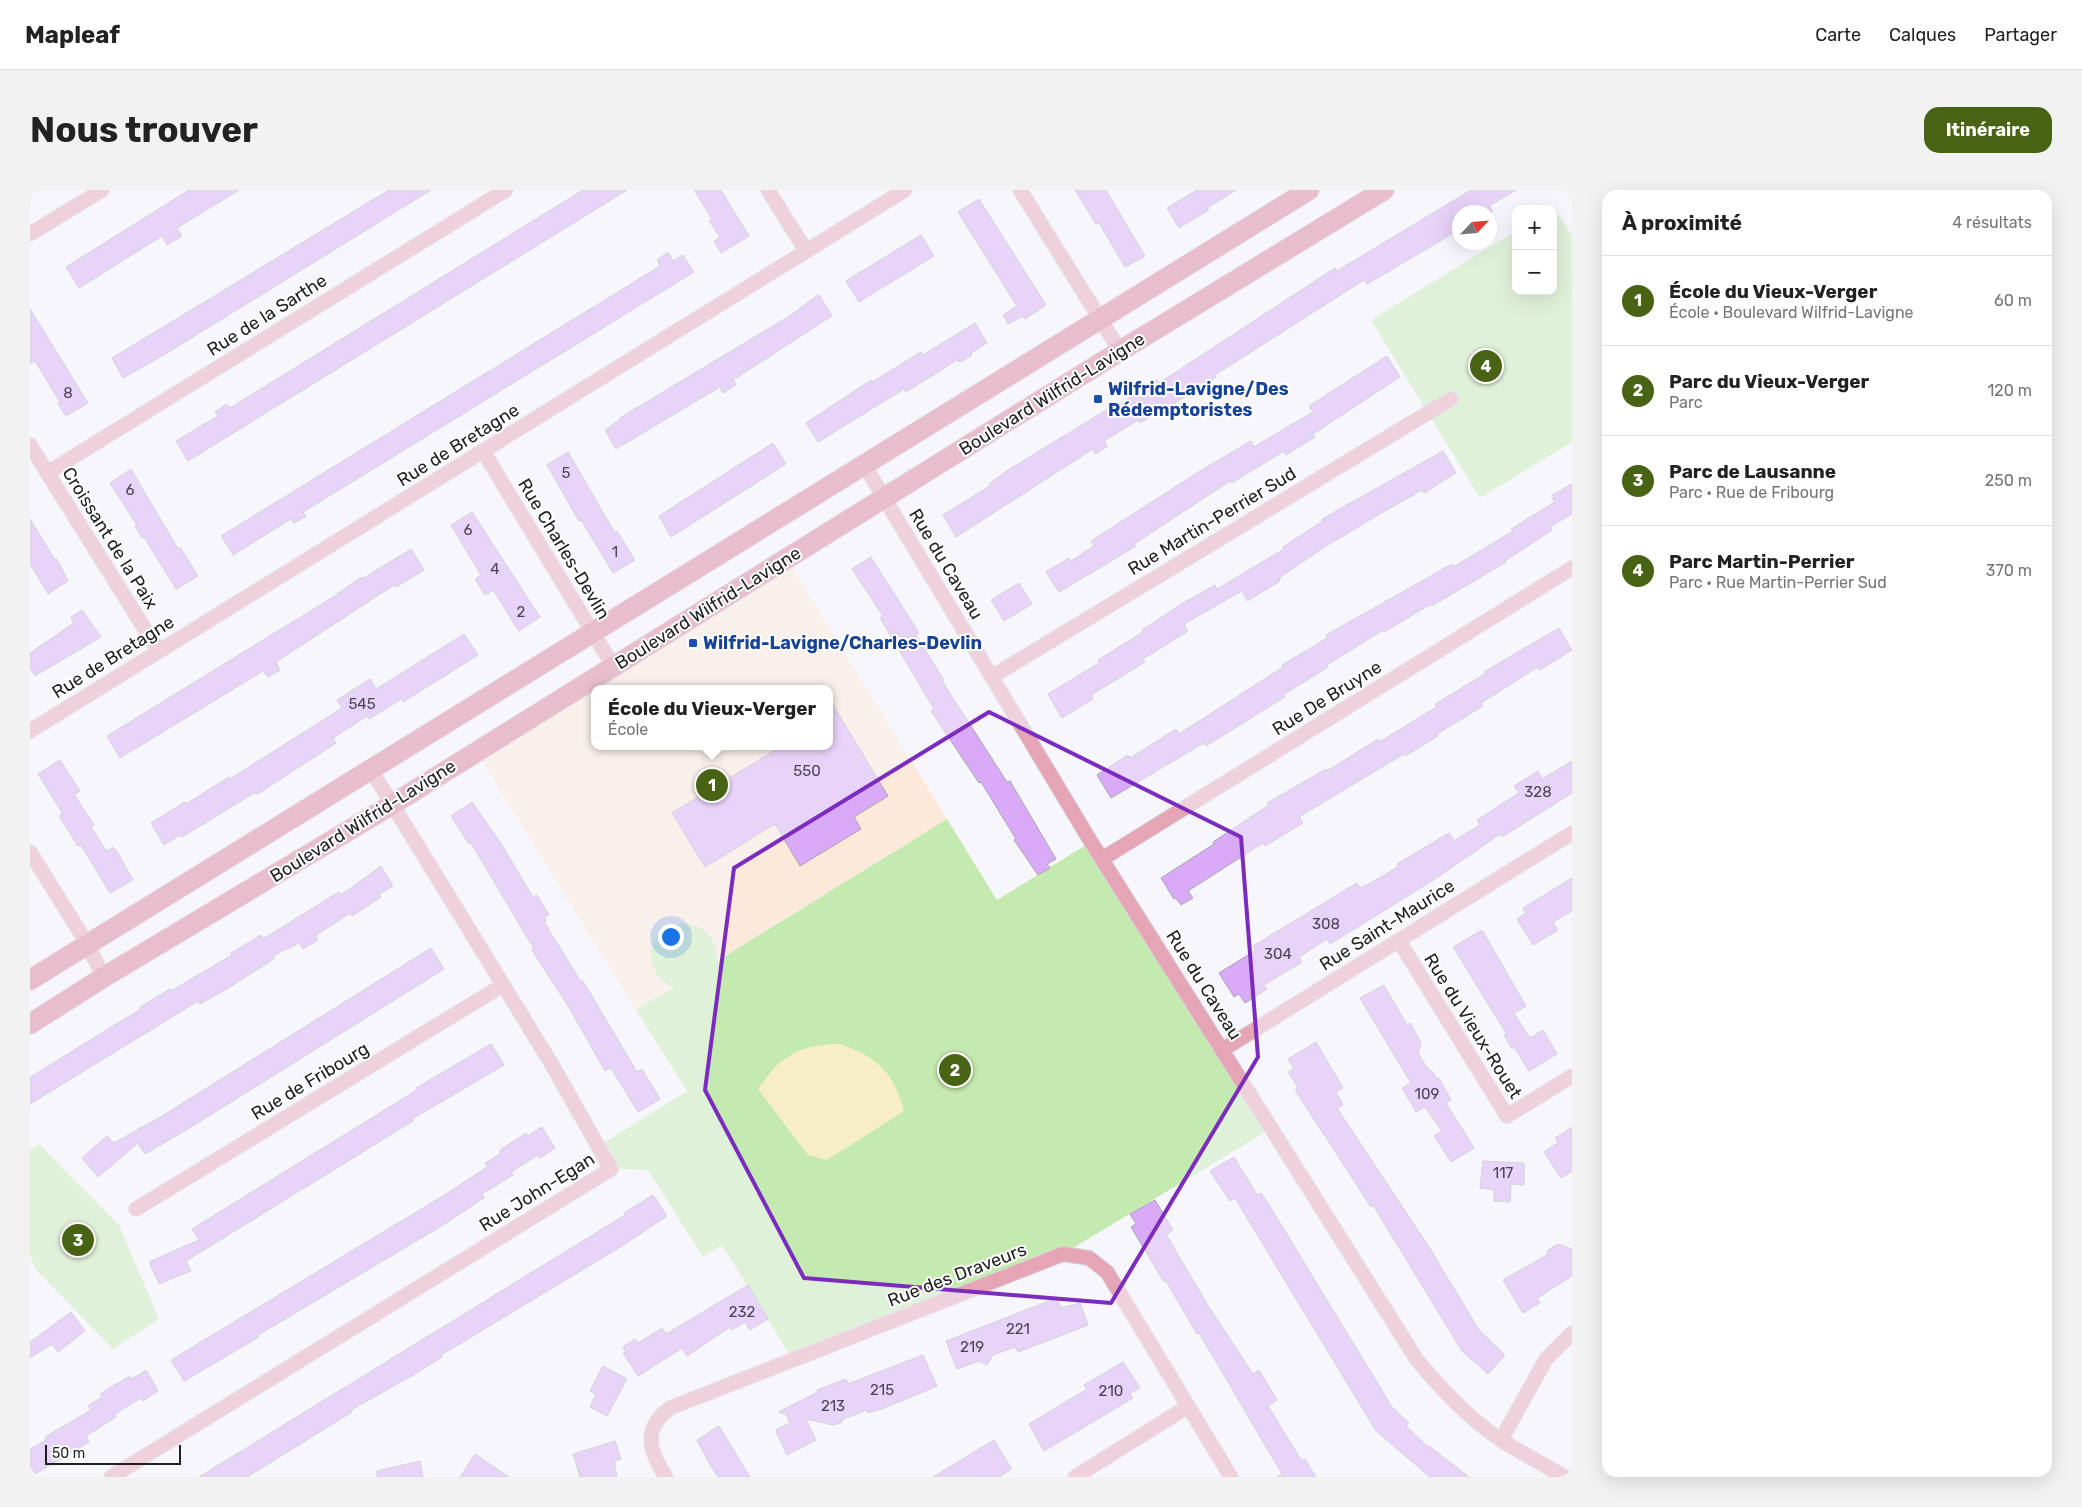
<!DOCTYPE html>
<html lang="fr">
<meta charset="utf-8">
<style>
:root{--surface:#fff;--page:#f2f2f2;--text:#222;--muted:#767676;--line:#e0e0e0;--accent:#486314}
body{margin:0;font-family:Rubik,sans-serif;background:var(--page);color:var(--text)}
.controls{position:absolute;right:15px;top:15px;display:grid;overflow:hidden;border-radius:10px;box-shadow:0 5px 20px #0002}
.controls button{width:45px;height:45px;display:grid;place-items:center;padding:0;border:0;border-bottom:1px solid var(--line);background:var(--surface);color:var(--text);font:25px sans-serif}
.compass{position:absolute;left:1422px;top:15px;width:45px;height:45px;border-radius:50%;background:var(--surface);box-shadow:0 5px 20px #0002;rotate:64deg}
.scale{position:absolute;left:15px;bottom:12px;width:136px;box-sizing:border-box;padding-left:5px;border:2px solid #1f1f20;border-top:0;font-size:14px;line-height:18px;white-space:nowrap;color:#1f1f20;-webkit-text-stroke:4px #fff;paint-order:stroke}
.you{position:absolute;left:640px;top:746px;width:18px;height:18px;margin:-12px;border:4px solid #fff;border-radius:50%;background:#1a73e8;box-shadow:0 0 0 8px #1a73e833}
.badge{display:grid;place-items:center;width:32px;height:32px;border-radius:50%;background:var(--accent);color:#fff;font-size:16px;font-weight:700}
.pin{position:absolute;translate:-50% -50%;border:2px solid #fff;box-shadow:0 1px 5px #0006}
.popup{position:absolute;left:561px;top:495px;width:242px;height:65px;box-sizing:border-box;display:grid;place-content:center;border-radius:10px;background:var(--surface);filter:drop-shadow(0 1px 4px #0005);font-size:16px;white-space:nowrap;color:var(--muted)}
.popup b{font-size:19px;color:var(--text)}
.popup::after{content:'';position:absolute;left:50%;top:100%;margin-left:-10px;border:10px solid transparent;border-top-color:var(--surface)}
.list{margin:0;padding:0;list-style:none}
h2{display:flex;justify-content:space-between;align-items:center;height:65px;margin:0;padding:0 20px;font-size:21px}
h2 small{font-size:16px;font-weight:400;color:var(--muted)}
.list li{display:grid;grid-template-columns:32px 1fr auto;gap:15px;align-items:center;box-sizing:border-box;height:90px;padding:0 20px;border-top:1px solid var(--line)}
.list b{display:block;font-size:19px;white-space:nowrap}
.list p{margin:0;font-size:16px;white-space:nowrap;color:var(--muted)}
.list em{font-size:16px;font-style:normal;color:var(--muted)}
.map{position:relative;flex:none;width:1542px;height:1287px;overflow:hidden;border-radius:15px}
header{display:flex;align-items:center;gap:30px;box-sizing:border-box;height:70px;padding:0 25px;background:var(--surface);border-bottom:1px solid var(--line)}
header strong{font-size:24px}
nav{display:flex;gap:28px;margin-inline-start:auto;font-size:18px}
.intro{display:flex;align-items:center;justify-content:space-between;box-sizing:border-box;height:120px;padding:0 30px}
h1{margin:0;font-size:35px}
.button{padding:12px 22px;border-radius:15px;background:var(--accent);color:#fff;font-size:18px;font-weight:700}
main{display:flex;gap:30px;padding:0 30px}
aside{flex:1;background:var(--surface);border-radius:15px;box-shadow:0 5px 20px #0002}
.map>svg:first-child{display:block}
.education{fill:#fce9d9;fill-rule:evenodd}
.green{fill:#c5eaaf}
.sand{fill:#f7edc8}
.building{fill:#d9aaf7;stroke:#a9a6ab}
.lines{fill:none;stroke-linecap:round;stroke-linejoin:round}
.minor-casing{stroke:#d4d4d9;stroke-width:16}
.secondary-casing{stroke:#d4d4d9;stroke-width:22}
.minor{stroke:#e6a5b5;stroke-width:14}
.secondary{stroke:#d87b94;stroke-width:20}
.marked{fill:none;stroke:#7b2cbf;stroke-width:4;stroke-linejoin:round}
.transit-dot{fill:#1a4fb4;stroke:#fff;stroke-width:2}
.labels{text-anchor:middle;stroke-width:4;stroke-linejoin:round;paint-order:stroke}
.number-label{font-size:15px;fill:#4e4256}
.street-label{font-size:18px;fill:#1f1f20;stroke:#fff}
.transit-label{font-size:18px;font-weight:bold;fill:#164399;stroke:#fff;text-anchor:start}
</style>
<header>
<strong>Mapleaf</strong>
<nav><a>Carte</a><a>Calques</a><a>Partager</a></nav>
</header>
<div class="intro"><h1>Nous trouver</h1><a class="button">Itinéraire</a></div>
<main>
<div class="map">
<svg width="1542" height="1287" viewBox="0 0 1542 1287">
<rect width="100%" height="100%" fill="#f6f6fc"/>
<path class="education" d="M 757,369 L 917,629 L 606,820 L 446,561 ZM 564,499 L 800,499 L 800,556 L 564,556 Z"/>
<g class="green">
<path d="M 1524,17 L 1542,46 L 1542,252 L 1450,308 L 1341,130 L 1486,41 L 1486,101 L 1523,101 L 1522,19 Z"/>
<path d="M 917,629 L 967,710 L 1061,652 L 1242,938 L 1033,1064 L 763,1170 L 692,1055 L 673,1067 L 618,980 L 581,979 L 567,957 L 657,901 L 606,820 L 644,797 C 633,792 624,784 622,772 C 613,725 688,718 687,771 Z"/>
<path d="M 9,954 L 89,1035 L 129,1129 L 83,1159 L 6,1080 L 0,1065 L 0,960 Z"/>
</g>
<path class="sand" d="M 810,854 C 848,867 863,882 874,921 L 797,970 L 778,965 L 728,899 C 751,865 769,855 810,854 Z"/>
<g class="building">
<path d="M 159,0 L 209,0 L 147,38 L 152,46 L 137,55 L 132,46 L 49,98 L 36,77 Z"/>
<path d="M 359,0 L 401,0 L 137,163 L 93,188 L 82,168 Z"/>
<path d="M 553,0 L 597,0 L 158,271 L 146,251 L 188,226 L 185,222 L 197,214 L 200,218 Z"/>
<path d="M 664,0 L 691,0 L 719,46 L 691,63 L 684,51 L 690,47 L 679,31 L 682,29 Z"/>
<path d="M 1045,0 L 1076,0 L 1115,66 L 1095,77 L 1069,33 L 1066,34 Z"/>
<path d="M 1167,0 L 1206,0 L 1177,18 L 1179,20 L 1149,38 L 1137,18 Z"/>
<path d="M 1441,0 L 1486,0 L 1459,16 L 1463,22 L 1430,22 L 1430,38 L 1412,50 L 1337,94 L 1334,90 L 1185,185 L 1186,187 L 1155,207 L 1110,233 L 1108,230 L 1074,251 L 1078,256 L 1065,264 L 1063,259 L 926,347 L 913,325 L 960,296 L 959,294 L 975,282 L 1081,217 L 1082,219 L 1127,190 L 1129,193 L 1305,78 L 1307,81 Z"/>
<path d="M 949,9 L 1016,115 L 995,129 L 993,126 L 978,134 L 973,125 L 987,116 L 928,22 Z"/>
<path d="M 891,45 L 904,66 L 829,112 L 816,91 Z"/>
<path d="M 638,62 L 643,71 L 653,65 L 664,82 L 273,322 L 276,326 L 264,333 L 261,329 L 203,365 L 191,346 L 630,76 L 627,70 Z"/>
<path d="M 788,105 L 790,106 L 802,126 L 703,190 L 706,195 L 693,203 L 690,197 L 586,259 L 575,240 L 591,229 L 590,228 L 761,125 Z"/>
<path d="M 0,119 L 58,213 L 38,225 L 35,225 L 28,213 L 30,212 L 5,171 L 0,174 Z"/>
<path d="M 945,133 L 957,153 L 941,163 L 942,165 L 930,172 L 927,170 L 876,202 L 874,199 L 788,252 L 776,233 L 841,190 L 842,192 L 891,162 L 893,165 Z"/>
<path d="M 1357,166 L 1370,187 L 1283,244 L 1285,247 L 1256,265 L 1254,261 L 1202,293 L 1200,291 L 1104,354 L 1106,356 L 1029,402 L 1016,382 L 1039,368 L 1041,371 L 1064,356 L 1061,351 L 1170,281 L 1221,251 L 1224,257 L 1283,222 L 1279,216 Z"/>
<path d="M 743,253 L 756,274 L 641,347 L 629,326 Z"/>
<path d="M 1413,261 L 1426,283 L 1394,303 L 1392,300 L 1355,321 L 1293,358 L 1249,388 L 1250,391 L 1217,411 L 1212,401 L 1154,434 L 1158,441 L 1113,469 L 1115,472 L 1061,505 L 1063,509 L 1032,528 L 1018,504 L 1069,473 L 1068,470 L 1113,442 L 1112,440 L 1150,415 L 1185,395 L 1187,399 L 1254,359 L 1253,357 L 1293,331 L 1292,329 Z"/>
<path d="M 538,262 L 585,343 L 587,341 L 605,370 L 583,383 L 551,330 L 549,331 L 517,275 Z"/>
<path d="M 101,279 L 148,359 L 150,357 L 168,386 L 146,399 L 114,347 L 112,348 L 105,336 L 107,335 L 80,293 Z"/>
<path d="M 1542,294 L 1542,324 L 1520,337 L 1522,340 L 1475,371 L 1476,372 L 1402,416 L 1401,414 L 1354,442 L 1353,440 L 1297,475 L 1298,477 L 1253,505 L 1255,507 L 1176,556 L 1174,553 L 1081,608 L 1067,585 L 1098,565 L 1100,568 L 1146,539 L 1149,544 L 1253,477 L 1252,475 L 1297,448 L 1296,445 L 1422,374 L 1423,377 L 1483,341 L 1481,339 L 1525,312 L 1521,306 Z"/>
<path d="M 442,322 L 510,427 L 489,441 L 463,400 L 455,405 L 445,389 L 451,385 L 421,335 Z"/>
<path d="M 0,329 L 25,370 L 27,369 L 38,391 L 18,404 L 0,374 Z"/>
<path d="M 381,359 L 394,380 L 366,397 L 364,395 L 246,472 L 250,480 L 238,487 L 233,481 L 90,568 L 77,546 L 303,407 L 331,387 L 332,389 Z"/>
<path d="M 841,367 L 889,443 L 886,445 L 914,490 L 912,491 L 977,592 L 980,591 L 1026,669 L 1017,674 L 1020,678 L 1008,685 L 984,650 L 986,649 L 951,592 L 949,593 L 901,521 L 904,519 L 850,428 L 853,426 L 822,379 Z"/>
<path d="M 989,393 L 1002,414 L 974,431 L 961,410 Z"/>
<path d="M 52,420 L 71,447 L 5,486 L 0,478 L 0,463 L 44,433 L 41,427 Z"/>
<path d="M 1529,438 L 1542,460 L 1510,480 L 1508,477 L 1451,513 L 1453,516 L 1407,544 L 1408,546 L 1375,566 L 1374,564 L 1269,627 L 1273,633 L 1235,656 L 1233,653 L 1158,701 L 1163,708 L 1151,715 L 1146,708 L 1144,709 L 1131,688 L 1184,654 L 1183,652 L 1239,615 L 1237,613 L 1296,579 L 1297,581 L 1348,549 L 1349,552 L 1407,517 L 1405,514 L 1455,484 L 1454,482 Z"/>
<path d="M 434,444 L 448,465 L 373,512 L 372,509 L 339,529 L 337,526 L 303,548 L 306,553 L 228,604 L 224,603 L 152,647 L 150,645 L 134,655 L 121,633 L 155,612 L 156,614 L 199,587 L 200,589 L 312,518 L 307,510 L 340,489 L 346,499 Z"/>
<path d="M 800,510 L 858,606 L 824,627 L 831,639 L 770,676 L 745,634 L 675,677 L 642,623 L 752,556 L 800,556 Z"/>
<path d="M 30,570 L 50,601 L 44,604 L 64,635 L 61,637 L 76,661 L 83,657 L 88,663 L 103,690 L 80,703 L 51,655 L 48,656 L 29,626 L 33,624 L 8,584 Z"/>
<path d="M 1542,571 L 1542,603 L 1472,647 L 1470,644 L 1402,691 L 1300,754 L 1297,749 L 1269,767 L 1272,772 L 1234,795 L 1237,799 L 1215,813 L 1209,804 L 1204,807 L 1189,783 L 1226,760 L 1223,756 L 1327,693 L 1330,698 L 1337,695 L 1368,677 L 1367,674 L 1419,643 L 1424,651 L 1450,635 L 1447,630 L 1489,603 L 1484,596 L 1508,581 L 1512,589 Z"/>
<path d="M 442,612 L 472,655 L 503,707 L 507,705 L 519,725 L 514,727 L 516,731 L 514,732 L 551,792 L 553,791 L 607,882 L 612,879 L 630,909 L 608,922 L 581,878 L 575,881 L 540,819 L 502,760 L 504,759 L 441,653 L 439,654 L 421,626 Z"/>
<path d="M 351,676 L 363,696 L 349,704 L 351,707 L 322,726 L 320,723 L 285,746 L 288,750 L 273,759 L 269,753 L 243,766 L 245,768 L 200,797 L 170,814 L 168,811 L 0,914 L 0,887 L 111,819 L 110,817 L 140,799 L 141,801 L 202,765 L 201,763 L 231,745 L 233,749 L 309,702 L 311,705 Z"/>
<path d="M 1542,688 L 1542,721 L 1523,732 L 1528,740 L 1503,755 L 1487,729 L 1496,723 L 1493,718 Z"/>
<path d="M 1452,740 L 1496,816 L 1484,823 L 1500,848 L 1513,840 L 1527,864 L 1499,881 L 1484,857 L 1482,859 L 1474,845 L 1476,843 L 1423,757 Z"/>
<path d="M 401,758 L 414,779 L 161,937 L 117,963 L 114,963 L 108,953 L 68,987 L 52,968 L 77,946 L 84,953 L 132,926 Z"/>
<path d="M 1354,795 L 1377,835 L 1380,833 L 1391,852 L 1388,863 L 1400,882 L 1402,881 L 1407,889 L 1409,888 L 1421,910 L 1416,913 L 1444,958 L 1421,972 L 1404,946 L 1412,941 L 1395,917 L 1386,922 L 1372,898 L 1381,893 L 1330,808 Z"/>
<path d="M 1286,852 L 1313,898 L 1306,902 L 1313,915 L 1307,918 L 1399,1057 L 1449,1140 L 1475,1165 L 1458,1184 L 1432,1161 L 1343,1015 L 1341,1017 L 1265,900 L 1268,898 L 1258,882 L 1264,879 L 1258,869 Z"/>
<path d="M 461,854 L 474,875 L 382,929 L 383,931 L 156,1071 L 161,1081 L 129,1094 L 119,1072 L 169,1050 L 162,1039 L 387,900 L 386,898 Z"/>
<path d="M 512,937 L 525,958 L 510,968 L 508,965 L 481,982 L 483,985 L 452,1004 L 454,1008 L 410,1037 L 228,1145 L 229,1147 L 154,1191 L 141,1170 L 413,1006 L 457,977 L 455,973 L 470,964 L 470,960 L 496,943 L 498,946 Z"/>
<path d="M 1542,937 L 1542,981 L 1531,988 L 1514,962 L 1528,953 L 1525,948 Z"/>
<path d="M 1204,967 L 1227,1005 L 1231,1003 L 1241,1018 L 1362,1217 L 1379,1233 L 1376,1236 L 1398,1257 L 1399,1256 L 1439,1287 L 1400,1287 L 1346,1241 L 1205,1008 L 1200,1011 L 1180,981 Z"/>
<path d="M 1453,971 L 1494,973 L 1494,995 L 1481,994 L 1480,1012 L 1464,1011 L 1464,1000 L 1450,998 Z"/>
<path d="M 623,1005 L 637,1026 L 592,1056 L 411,1165 L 412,1167 L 383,1185 L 321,1220 L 322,1222 L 217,1287 L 169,1287 L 595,1025 L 594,1023 Z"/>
<path d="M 1125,1010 L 1143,1040 L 1136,1044 L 1177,1114 L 1223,1184 L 1229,1180 L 1247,1210 L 1238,1216 L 1272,1271 L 1275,1269 L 1286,1287 L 1247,1287 L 1252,1284 L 1185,1170 L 1169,1143 L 1167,1144 L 1136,1091 L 1134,1092 L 1101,1037 L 1106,1034 L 1100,1024 Z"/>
<path d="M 1528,1054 L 1542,1059 L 1542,1086 L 1507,1108 L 1510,1113 L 1493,1123 L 1473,1090 L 1517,1065 L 1518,1060 Z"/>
<path d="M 718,1095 L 738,1129 L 720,1140 L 715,1132 L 702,1140 L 700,1137 L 657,1166 L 652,1158 L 608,1186 L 593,1163 L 596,1162 L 593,1157 L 605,1149 L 608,1153 L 632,1138 L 636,1144 Z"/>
<path d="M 1027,1108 L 1031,1118 L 1050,1113 L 1058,1135 L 988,1162 L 985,1157 L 963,1165 L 957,1175 L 949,1171 L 927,1179 L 916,1151 Z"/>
<path d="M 41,1122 L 55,1141 L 28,1162 L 22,1154 L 0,1168 L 0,1152 Z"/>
<path d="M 893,1165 L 907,1196 L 854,1218 L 838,1223 L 837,1220 L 813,1229 L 811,1233 L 803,1235 L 776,1229 L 786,1250 L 757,1265 L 746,1242 L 747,1239 L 760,1233 L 756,1224 L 748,1222 L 788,1202 L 787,1200 L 816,1189 L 818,1194 Z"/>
<path d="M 1093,1172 L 1110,1198 L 1100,1203 L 1103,1208 L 1014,1261 L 999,1234 L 1057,1199 L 1054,1195 Z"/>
<path d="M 573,1176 L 597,1189 L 577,1226 L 560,1217 L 566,1204 L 560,1201 Z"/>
<path d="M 116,1180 L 128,1201 L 113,1211 L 111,1208 L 85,1224 L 86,1227 L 56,1246 L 59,1252 L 0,1287 L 0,1259 L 16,1250 L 15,1247 L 61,1220 L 58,1216 L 72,1207 L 70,1204 L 100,1186 L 102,1189 Z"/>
<path d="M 689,1236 L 720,1287 L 688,1287 L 679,1273 L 667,1250 Z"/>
<path d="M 964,1250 L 982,1279 L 969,1287 L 903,1287 Z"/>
<path d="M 585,1251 L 591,1269 L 584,1271 L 587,1287 L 550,1287 L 543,1264 Z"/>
<path d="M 445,1264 L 479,1287 L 430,1287 Z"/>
<path d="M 390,1271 L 393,1287 L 347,1287 L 347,1281 Z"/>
</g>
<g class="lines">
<g class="minor-casing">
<g id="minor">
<path d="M 738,0 L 776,61"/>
<path d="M 990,0 L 1090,161"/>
<path d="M 0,44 L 72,0"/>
<path d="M 0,255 L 128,460"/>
<path d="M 453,261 L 583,476"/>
<path d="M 835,276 L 1061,652 L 1387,1170 C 1412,1200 1439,1229 1471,1250 C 1492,1263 1514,1275 1535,1287"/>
<path d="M 17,283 L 476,0"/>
<path d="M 963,486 L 1421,209"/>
<path d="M 0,541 L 875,0"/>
<path d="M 0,662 L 53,747 L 74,787"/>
<path d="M 1072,669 L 1542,378"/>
<path d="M 1369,751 L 1477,926 L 1542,886"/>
<path d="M 1192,860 L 1542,643"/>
<path d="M 106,1019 L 473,795"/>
<path d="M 1471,1250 L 1516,1169 L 1542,1143"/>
<path d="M 81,1287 L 581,979 L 521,873 L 340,578"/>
<path d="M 636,1287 C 619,1261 612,1239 640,1218 L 1033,1064 L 1059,1068 L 1077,1082 L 1201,1287"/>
<path d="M 1045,1287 L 1157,1217"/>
</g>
</g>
<g class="secondary-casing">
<g id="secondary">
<path d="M 0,790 L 1279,0"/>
<path d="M 0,834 L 74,787 L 363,614 L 1090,161 L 1354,0"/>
</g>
</g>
<use href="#minor" class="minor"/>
<use href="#secondary" class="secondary"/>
</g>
<path d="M0 0H1542V1287H0ZM 959,522 L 1211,647 L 1228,867 L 1081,1113 L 774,1088 L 675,900 L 704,678 Z" fill="#f6f6fc" fill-opacity=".55" fill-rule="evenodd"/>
<path class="marked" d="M 959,522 L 1211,647 L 1228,867 L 1081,1113 L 774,1088 L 675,900 L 704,678 Z"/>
<g class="transit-dot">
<rect x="1063" y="204" width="10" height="10" rx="2.5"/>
<rect x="658" y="448" width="10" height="10" rx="2.5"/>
</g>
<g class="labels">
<g class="number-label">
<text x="38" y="208">8</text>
<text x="536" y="288">5</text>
<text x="100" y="305">6</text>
<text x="438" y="345">6</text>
<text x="585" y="367">1</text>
<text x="465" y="384">4</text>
<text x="491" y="427">2</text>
<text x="332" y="519">545</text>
<text x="777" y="586">550</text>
<text x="1508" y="607">328</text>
<text x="1296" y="739">308</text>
<text x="1248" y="769">304</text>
<text x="1397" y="909">109</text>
<text x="1473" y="988">117</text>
<text x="712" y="1127">232</text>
<text x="988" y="1144">221</text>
<text x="942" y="1162">219</text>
<text x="852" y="1205">215</text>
<text x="1081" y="1206">210</text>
<text x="803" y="1221">213</text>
</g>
<g class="street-label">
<text transform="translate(237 125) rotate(-32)" y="6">Rue de la Sarthe</text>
<text transform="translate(1022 204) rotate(-32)" y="6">Boulevard Wilfrid-Lavigne</text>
<text transform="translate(428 255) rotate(-32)" y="6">Rue de Bretagne</text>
<text transform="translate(1182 331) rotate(-31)" y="6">Rue Martin-Perrier Sud</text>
<text transform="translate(80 348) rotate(58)" y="6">Croissant de la Paix</text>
<text transform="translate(534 359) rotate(59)" y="6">Rue Charles-Devlin</text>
<text transform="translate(916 374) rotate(59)" y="6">Rue du Caveau</text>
<text transform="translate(678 418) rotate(-32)" y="6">Boulevard Wilfrid-Lavigne</text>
<text transform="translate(83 467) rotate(-32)" y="6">Rue de Bretagne</text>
<text transform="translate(1297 508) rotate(-32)" y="6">Rue De Bruyne</text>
<text transform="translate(333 631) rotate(-32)" y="6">Boulevard Wilfrid-Lavigne</text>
<text transform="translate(1357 735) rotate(-32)" y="6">Rue Saint-Maurice</text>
<text transform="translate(1174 795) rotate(58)" y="6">Rue du Caveau</text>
<text transform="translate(1443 836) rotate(58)" y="6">Rue du Vieux-Rouet</text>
<text transform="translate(280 891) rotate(-31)" y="6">Rue de Fribourg</text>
<text transform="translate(507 1002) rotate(-32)" y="6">Rue John-Egan</text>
<text transform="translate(927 1085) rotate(-21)" y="6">Rue des Draveurs</text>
</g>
<g class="transit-label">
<text x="1078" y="205">Wilfrid-Lavigne/Des<tspan x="1078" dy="21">Rédemptoristes</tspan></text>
<text x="673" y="459">Wilfrid-Lavigne/Charles-Devlin</text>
</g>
</g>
</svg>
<div class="controls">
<button>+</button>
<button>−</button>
</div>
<svg class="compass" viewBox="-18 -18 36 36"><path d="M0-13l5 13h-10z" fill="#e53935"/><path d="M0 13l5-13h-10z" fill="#767676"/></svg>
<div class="scale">50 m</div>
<div class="you"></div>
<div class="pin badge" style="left:682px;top:595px">1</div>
<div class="popup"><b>École du Vieux-Verger</b>École</div>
<div class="pin badge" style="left:925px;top:880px">2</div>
<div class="pin badge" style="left:48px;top:1050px">3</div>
<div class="pin badge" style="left:1456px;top:176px">4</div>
</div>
<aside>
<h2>À proximité<small>4 résultats</small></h2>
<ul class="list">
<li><span class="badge">1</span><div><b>École du Vieux-Verger</b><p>École · Boulevard Wilfrid-Lavigne</p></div><em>60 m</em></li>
<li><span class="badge">2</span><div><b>Parc du Vieux-Verger</b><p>Parc</p></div><em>120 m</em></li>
<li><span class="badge">3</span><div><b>Parc de Lausanne</b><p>Parc · Rue de Fribourg</p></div><em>250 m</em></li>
<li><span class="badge">4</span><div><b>Parc Martin-Perrier</b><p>Parc · Rue Martin-Perrier Sud</p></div><em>370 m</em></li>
</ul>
</aside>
</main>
